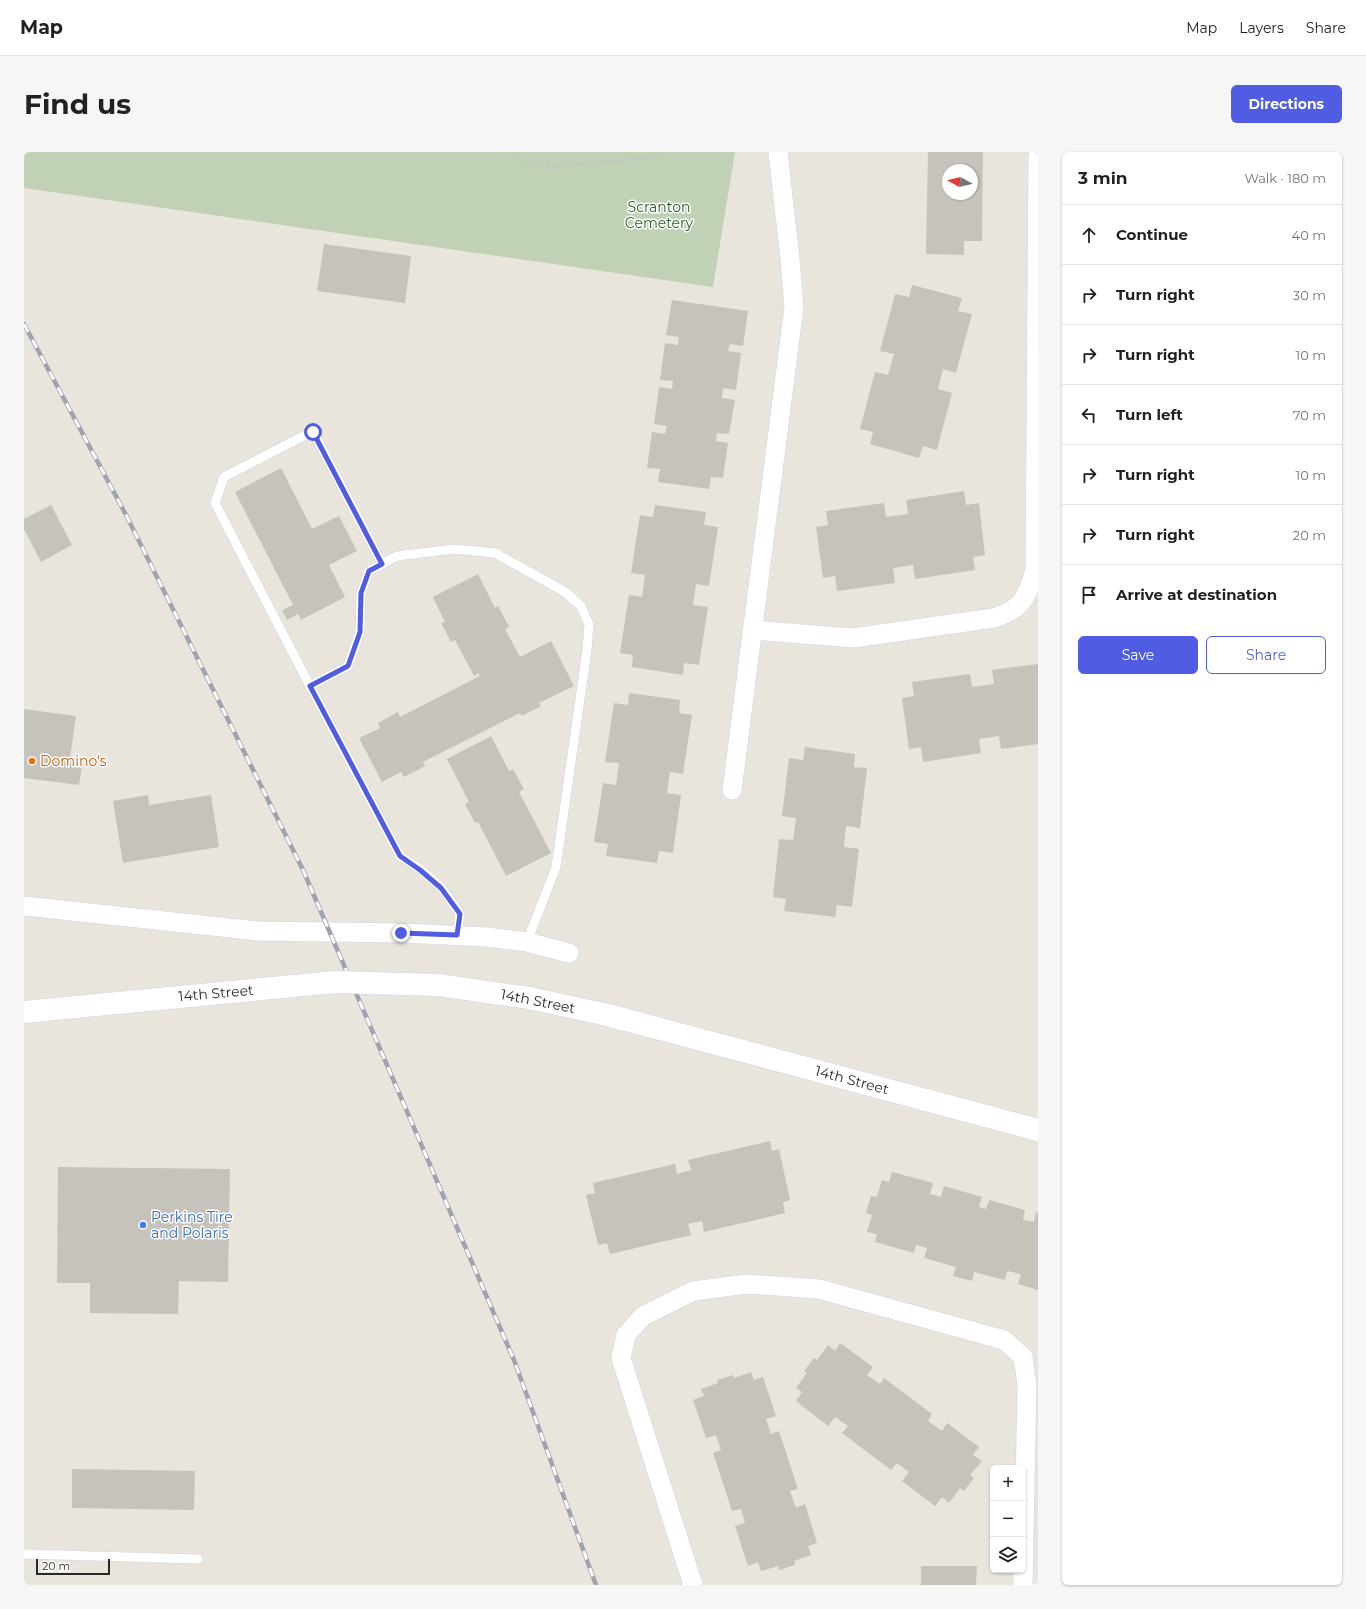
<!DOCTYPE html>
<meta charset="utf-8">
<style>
:root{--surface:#fff;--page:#f6f6f6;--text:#202124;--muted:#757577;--line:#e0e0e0;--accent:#505ce2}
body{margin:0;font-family:Montserrat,sans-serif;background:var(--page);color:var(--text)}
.controls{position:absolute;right:12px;bottom:12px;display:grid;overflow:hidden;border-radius:6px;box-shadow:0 1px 3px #0004}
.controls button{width:36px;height:36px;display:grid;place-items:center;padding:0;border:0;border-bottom:1px solid var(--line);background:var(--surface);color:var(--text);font:20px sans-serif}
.compass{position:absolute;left:918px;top:12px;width:36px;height:36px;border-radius:50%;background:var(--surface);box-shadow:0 1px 3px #0004;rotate:278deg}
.scale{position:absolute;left:12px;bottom:10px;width:74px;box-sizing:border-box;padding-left:4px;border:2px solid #292929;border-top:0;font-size:11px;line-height:14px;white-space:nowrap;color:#292929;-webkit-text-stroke:3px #fff;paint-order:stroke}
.stop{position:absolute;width:12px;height:12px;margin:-9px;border:3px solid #505ce2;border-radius:50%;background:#fff}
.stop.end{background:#505ce2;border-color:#fff;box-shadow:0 1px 4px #0008}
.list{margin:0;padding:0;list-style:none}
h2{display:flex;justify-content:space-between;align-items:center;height:52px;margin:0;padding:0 16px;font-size:17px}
h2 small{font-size:13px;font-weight:400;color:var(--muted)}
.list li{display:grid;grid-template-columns:26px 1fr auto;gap:12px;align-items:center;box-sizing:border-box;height:60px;padding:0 16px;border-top:1px solid var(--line)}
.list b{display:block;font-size:15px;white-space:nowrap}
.list em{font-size:13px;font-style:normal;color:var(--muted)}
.actions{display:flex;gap:8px;padding:12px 16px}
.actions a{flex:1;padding:9px 0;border:1px solid var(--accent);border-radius:6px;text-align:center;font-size:14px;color:var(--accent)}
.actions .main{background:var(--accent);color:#fff}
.icon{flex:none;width:22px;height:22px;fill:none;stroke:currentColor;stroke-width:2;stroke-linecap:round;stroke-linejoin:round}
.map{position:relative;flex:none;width:1014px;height:1433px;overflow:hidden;border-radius:6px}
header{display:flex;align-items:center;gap:24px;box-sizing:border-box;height:56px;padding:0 20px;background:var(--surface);border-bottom:1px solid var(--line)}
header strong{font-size:19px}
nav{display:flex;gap:22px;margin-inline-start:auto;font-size:14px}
.intro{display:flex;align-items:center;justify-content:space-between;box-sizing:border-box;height:96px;padding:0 24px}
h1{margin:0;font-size:28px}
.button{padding:10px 18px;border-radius:6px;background:var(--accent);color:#fff;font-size:14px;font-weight:700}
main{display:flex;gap:24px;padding:0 24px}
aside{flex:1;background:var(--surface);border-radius:6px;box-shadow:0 1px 3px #0004}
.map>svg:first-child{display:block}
.cemetery{fill:#c0d1b6}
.building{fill:#c5c3bb;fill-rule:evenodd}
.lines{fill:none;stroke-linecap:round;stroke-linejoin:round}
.lane-casing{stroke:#d2d3e0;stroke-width:10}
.street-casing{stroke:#d2d3e0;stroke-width:20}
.path{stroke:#c3c3c3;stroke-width:2.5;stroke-dasharray:3 2;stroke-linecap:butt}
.lane{stroke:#fff;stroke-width:9}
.street{stroke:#fff;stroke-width:19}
.rail-casing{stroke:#a0a1b1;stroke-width:4.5}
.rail{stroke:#fff;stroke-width:3;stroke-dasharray:9;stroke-linecap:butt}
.secondary-bridge-casing{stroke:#d2d3e0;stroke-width:23;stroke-linecap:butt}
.secondary-bridge{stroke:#fff;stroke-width:22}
.route{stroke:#505ce2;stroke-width:5}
.food-dot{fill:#e8710a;stroke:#fff;stroke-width:1.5}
.shop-dot{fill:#3f7fe0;stroke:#fff;stroke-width:1.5}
.labels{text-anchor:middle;stroke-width:3;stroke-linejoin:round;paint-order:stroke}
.park-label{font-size:14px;fill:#285c23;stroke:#fff}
.food-label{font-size:14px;fill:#c56008;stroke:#fff;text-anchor:start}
.street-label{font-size:14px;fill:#292929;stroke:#fff}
.shop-label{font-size:14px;fill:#366cbe;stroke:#fff;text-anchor:start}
</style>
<header>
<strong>Map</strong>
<nav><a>Map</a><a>Layers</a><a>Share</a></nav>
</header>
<div class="intro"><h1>Find us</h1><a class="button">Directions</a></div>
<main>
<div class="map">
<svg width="1014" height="1433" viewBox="0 0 1014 1433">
<rect width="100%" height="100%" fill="#e9e5dc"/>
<path class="cemetery" d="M 0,0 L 711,0 L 689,135 L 0,36 Z"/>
<g class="building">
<path d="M 904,0 L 959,0 L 958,89 L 940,89 L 940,103 L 902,102 ZM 924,18 L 948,18 L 948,42 L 924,42 Z"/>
<path d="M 300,92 L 387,104 L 381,151 L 293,139 Z"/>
<path d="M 888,133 L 938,146 L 934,159 L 948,162 L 932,221 L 919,217 L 914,237 L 928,241 L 913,298 L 899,294 L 895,306 L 846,292 L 849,280 L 836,277 L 851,220 L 864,223 L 870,202 L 856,199 L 871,142 L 885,145 Z"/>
<path d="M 648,148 L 724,159 L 719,194 L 706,192 L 704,199 L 717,201 L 712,238 L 699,236 L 698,246 L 711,248 L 705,282 L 693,281 L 692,289 L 704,291 L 699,326 L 687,325 L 685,337 L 634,330 L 636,317 L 623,316 L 628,280 L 641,282 L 643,274 L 630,272 L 635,235 L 648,237 L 649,229 L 636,228 L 641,191 L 654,193 L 655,185 L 642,183 Z"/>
<path d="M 257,316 L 288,377 L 315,364 L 333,399 L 305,413 L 321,445 L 277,468 L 274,462 L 263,468 L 258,458 L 269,453 L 211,340 Z"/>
<path d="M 940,339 L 942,353 L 955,351 L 961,403 L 949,405 L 951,418 L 891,427 L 889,413 L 869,416 L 871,431 L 813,439 L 811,424 L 799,426 L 792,375 L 804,373 L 802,359 L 860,351 L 862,365 L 884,362 L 882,348 Z"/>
<path d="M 27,353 L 48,393 L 17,410 L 0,377 L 0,367 Z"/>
<path d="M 631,353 L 682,360 L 680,373 L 694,375 L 685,434 L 672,432 L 669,453 L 684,455 L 675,513 L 660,511 L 659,523 L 608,515 L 609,503 L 596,501 L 605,443 L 618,445 L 621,423 L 607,421 L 616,363 L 629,365 Z"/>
<path d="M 454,422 L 471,456 L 474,454 L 485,475 L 481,477 L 496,505 L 527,489 L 550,534 L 515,551 L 517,554 L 498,564 L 496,561 L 399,610 L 401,614 L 380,625 L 377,620 L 358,630 L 335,586 L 356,576 L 354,571 L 374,560 L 376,565 L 456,524 L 454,521 L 450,524 L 431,488 L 427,490 L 417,471 L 421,470 L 409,445 Z"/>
<path d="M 1014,512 L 1014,592 L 977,597 L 975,584 L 955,587 L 957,601 L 899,610 L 897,595 L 885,597 L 878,546 L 890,544 L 888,530 L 946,522 L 948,535 L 970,532 L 968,518 Z"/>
<path d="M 605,541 L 656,548 L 655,561 L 668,563 L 659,622 L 646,620 L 643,641 L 657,643 L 649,701 L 635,699 L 633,711 L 582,704 L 584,692 L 570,690 L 579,631 L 592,633 L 595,611 L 581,610 L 590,551 L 604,553 Z"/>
<path d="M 0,557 L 52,564 L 46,606 L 59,608 L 55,633 L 0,626 Z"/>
<path d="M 467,584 L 485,619 L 489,617 L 500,637 L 495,640 L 527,701 L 482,724 L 454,670 L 451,671 L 441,652 L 445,650 L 423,607 Z"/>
<path d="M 781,595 L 831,602 L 830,615 L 843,616 L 836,676 L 822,674 L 820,695 L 835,697 L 828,755 L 813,753 L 811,765 L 760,759 L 762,747 L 749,745 L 755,687 L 769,688 L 772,666 L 758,664 L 765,606 L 779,608 Z"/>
<path d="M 124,643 L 125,653 L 187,643 L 195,695 L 99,711 L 89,649 Z"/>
<path d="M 746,989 L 748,999 L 755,997 L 766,1048 L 759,1050 L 761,1061 L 680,1080 L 678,1069 L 664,1072 L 667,1083 L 586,1102 L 583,1091 L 574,1093 L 562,1043 L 571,1041 L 569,1031 L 651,1012 L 653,1022 L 667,1018 L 664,1008 Z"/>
<path d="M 34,1015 L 206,1017 L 204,1130 L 155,1129 L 154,1162 L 66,1161 L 66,1131 L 33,1131 Z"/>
<path d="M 868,1020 L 909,1031 L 906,1042 L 917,1045 L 920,1034 L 958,1045 L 955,1055 L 962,1057 L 965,1048 L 1001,1058 L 999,1068 L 1010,1070 L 1012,1060 L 1014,1061 L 1014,1138 L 994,1132 L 997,1122 L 983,1119 L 981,1128 L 950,1120 L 948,1129 L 929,1124 L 932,1115 L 900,1106 L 903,1096 L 892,1093 L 890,1101 L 851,1090 L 853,1082 L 843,1080 L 848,1063 L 842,1061 L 847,1044 L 853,1045 L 858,1028 L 865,1030 Z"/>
<path d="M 816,1191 L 849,1215 L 843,1223 L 856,1232 L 860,1226 L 908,1262 L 904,1269 L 918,1279 L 923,1271 L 955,1295 L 949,1303 L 958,1309 L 946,1323 L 950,1326 L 940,1339 L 936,1336 L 925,1351 L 918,1345 L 911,1354 L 878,1329 L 885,1320 L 873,1311 L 867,1318 L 818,1281 L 824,1274 L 811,1265 L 804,1274 L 772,1249 L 778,1240 L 772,1236 L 783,1221 L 780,1219 L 790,1206 L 793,1208 L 804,1193 L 811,1199 Z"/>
<path d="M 727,1220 L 730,1228 L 739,1225 L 752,1264 L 742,1267 L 747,1282 L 755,1279 L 774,1337 L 766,1339 L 772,1356 L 781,1352 L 793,1391 L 784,1394 L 787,1403 L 770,1409 L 771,1413 L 755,1418 L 754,1414 L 737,1419 L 734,1410 L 724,1414 L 711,1374 L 721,1371 L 717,1357 L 708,1359 L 689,1301 L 697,1298 L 692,1283 L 682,1286 L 669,1248 L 680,1244 L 677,1237 L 694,1231 L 693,1228 L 709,1223 L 710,1226 Z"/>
<path d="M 48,1317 L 171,1319 L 170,1358 L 48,1356 Z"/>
<path d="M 897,1414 L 953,1414 L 952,1433 L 897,1433 Z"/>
</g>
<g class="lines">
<g class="lane-casing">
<g id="lane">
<path d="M 286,534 L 191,351 L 200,325 L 289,279 L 358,412"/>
<path d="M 433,783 L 436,762 L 417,735 L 396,717 L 376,704 L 286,534 L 324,514 L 336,480 L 337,441 L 345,419 L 373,404 L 430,397 L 471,401 L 541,440 L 557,454 L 565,472 L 563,498 L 532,715 L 503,790"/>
<path d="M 0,1402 L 174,1407"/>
</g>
</g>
<g class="street-casing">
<g id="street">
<path d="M 729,478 L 829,486 L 970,466 C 1001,455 1002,446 1011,418 L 1014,5"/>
<path d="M 708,638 L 770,155 L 766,107 L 754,0"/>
<path d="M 0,754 L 234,779 L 377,781 L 463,785 L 503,790 L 545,801"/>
<path d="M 669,1433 L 597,1206 L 602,1183 L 619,1164 L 669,1139 L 723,1132 L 795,1137 L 980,1188 L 999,1205 L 1003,1233 L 999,1433"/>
</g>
</g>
<path class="path" d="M 487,0 L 503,12 L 529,14 L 626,6 L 635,0"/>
<use href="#lane" class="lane"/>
<use href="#street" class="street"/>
<g class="rail-casing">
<path id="rail" d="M 0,172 L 101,361 L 279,718 L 490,1208 L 572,1433"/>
</g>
<use href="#rail" class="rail"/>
<g class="secondary-bridge-casing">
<path id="secondary-bridge" d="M 0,860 L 311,830 L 414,833 L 505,846 L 584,863 L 1014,978"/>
</g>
<use href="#secondary-bridge" class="secondary-bridge"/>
</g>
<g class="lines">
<path class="route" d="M 289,280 L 358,412 L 345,419 L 337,441 L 336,480 L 324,514 L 286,534 L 376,704 L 396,718 L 417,736 L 436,762 L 433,783 L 377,781"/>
</g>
<circle class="food-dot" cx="8" cy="609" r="4"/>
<circle class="shop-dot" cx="119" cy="1073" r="4"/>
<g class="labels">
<g class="park-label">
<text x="635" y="60">Scranton<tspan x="635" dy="16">Cemetery</tspan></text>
</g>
<g class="food-label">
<text x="16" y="614">Domino's</text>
</g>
<g class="street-label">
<text transform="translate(192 841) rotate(-5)" y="5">14th Street</text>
<text transform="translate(514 849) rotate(11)" y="5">14th Street</text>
<text transform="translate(828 928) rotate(15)" y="5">14th Street</text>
</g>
<g class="shop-label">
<text x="127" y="1070">Perkins Tire<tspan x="127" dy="16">and Polaris</tspan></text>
</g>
</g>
</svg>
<div class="controls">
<button>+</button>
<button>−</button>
<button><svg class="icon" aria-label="layers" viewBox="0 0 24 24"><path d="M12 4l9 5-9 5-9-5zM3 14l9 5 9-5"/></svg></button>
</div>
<svg class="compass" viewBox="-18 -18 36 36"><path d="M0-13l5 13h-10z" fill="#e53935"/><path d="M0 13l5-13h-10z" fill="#757577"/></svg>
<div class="scale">20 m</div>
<div class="stop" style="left:289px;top:280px"></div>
<div class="stop end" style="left:377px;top:781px"></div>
</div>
<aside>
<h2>3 min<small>Walk · 180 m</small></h2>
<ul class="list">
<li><svg class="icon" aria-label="ahead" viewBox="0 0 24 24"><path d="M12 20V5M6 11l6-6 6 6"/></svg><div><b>Continue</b></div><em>40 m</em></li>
<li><svg class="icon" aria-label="right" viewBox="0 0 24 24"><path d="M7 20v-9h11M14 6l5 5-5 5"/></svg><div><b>Turn right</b></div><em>30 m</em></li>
<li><svg class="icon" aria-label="right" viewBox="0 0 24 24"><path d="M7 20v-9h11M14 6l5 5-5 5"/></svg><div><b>Turn right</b></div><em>10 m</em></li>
<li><svg class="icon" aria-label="left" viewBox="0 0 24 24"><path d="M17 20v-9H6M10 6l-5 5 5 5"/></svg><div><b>Turn left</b></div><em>70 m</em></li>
<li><svg class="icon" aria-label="right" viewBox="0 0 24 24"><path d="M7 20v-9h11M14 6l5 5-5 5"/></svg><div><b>Turn right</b></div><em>10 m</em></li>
<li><svg class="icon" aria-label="right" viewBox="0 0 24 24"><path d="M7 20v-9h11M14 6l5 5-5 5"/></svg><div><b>Turn right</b></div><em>20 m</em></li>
<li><svg class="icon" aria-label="arrive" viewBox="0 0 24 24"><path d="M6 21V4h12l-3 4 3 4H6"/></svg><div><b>Arrive at destination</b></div></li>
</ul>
<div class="actions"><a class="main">Save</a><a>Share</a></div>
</aside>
</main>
